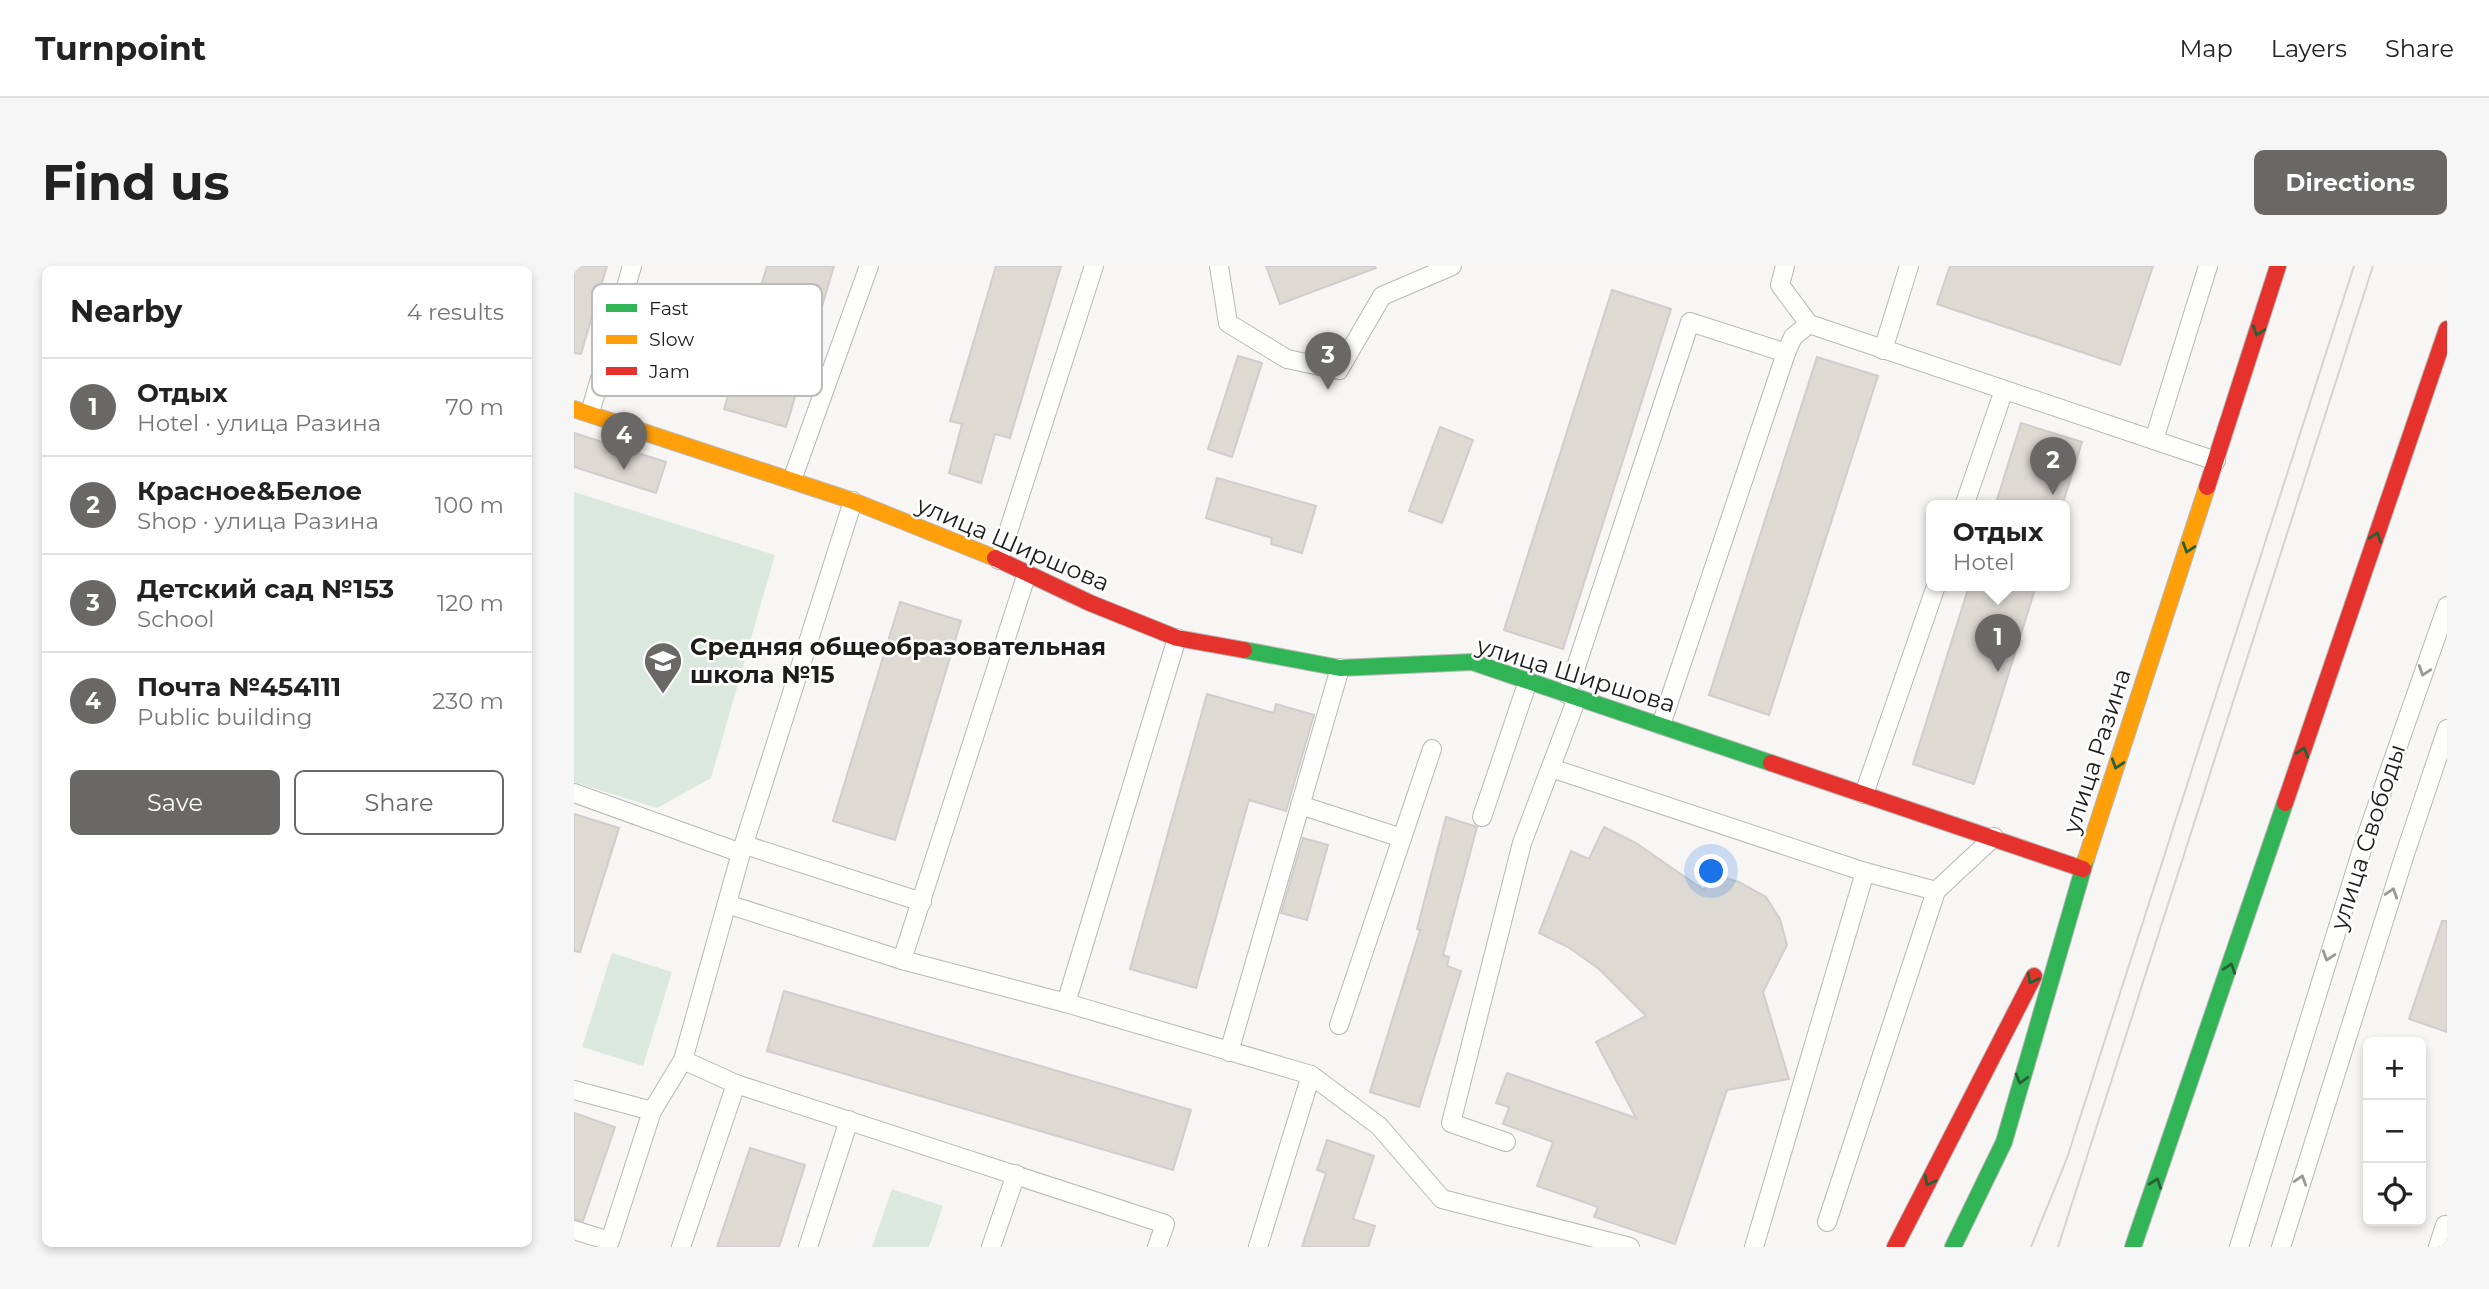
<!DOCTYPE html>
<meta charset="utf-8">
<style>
:root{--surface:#fff;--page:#f6f6f6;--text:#222;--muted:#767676;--line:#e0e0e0;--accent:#696867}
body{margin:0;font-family:Montserrat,sans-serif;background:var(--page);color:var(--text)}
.controls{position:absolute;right:21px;bottom:21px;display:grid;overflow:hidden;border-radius:10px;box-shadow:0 4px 10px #0003}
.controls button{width:63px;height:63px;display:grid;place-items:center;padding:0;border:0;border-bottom:2px solid var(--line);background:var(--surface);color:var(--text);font:35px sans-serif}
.you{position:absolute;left:1138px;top:606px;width:24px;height:24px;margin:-18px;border:5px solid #fff;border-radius:50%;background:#1a73e8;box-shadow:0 0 0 10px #1a73e833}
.badge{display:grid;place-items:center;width:46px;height:46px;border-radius:50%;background:var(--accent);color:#fff;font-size:23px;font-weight:700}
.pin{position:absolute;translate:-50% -58px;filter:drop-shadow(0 2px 4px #0008)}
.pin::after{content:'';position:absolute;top:37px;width:24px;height:21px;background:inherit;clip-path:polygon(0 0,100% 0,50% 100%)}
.popup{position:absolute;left:1352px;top:234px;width:144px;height:91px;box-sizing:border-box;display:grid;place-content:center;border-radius:10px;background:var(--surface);filter:drop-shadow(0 2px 5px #0005);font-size:23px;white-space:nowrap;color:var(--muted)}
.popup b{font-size:26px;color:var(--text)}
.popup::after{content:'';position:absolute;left:50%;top:100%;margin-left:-14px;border:14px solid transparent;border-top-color:var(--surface)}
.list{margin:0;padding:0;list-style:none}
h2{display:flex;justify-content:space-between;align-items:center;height:91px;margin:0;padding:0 28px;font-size:30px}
h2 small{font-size:23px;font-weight:400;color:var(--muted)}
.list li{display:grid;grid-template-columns:46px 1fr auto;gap:21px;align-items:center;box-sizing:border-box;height:98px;padding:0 28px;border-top:2px solid var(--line)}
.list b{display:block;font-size:26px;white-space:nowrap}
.list p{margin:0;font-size:23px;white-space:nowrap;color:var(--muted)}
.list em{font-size:23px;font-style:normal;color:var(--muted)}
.actions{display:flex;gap:14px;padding:21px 28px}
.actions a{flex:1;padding:16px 0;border:2px solid var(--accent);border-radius:10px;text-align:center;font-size:24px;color:var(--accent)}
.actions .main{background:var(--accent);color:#fff}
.icon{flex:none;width:38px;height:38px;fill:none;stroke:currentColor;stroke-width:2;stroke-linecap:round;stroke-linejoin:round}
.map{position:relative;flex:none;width:1873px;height:981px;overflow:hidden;border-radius:10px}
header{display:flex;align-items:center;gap:42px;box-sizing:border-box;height:98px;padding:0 35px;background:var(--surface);border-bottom:2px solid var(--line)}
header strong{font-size:33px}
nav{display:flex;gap:38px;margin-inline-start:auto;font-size:24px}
.intro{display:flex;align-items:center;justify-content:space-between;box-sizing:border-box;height:168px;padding:0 42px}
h1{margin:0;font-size:49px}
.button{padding:18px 32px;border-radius:10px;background:var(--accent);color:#fff;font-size:24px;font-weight:700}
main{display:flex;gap:42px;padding:0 42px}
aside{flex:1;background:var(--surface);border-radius:10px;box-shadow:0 4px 10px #0003}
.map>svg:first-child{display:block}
.green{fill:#dbe8dd}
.building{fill:#dddad4;stroke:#cfcecc;stroke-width:2}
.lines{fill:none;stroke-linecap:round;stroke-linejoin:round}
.lane-casing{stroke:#b8b7b5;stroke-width:20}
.fast-casing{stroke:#b8b7b5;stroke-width:18}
.slow-casing{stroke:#b8b7b5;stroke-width:18}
.jam-casing{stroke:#b8b7b5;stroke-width:18}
.lane{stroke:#fefefd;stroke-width:18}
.fast{stroke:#30b455;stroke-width:16}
.slow{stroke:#ff9f0a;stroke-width:16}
.jam{stroke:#e5322d;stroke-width:16}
.tram{stroke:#d4d4d4;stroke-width:2}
.oneway{stroke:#266035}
.oneway2{stroke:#999897}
.labels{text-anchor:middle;stroke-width:5;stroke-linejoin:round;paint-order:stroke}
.street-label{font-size:24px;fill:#1d1c1b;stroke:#fff}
.poi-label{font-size:24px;font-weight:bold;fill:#1d1c1b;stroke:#fff;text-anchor:start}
.key{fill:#fff;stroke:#bbb;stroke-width:2}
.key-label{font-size:19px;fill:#1d1c1b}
</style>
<header>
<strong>Turnpoint</strong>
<nav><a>Map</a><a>Layers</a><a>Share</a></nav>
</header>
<div class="intro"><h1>Find us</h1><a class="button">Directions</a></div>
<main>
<aside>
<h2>Nearby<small>4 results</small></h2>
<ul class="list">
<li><span class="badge">1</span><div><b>Отдых</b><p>Hotel · улица Разина</p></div><em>70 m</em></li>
<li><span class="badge">2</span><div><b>Красное&amp;Белое</b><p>Shop · улица Разина</p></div><em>100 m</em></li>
<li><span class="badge">3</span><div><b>Детский сад №153</b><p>School</p></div><em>120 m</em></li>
<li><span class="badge">4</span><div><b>Почта №454111</b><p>Public building</p></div><em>230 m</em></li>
</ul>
<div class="actions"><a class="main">Save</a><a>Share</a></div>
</aside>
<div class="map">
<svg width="1873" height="981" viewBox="0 0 1873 981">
<rect width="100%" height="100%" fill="#f7f6f4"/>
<g class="green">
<path d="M 0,226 L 201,289 L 137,512 L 83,542 L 0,516 Z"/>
<path d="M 38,687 L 98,706 L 69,800 L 8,781 Z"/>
<path d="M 318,923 L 369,940 L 355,981 L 298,981 Z"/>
</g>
<g class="building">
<path d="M 0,0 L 33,0 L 7,88 L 0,87 Z"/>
<path d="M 193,0 L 260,0 L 212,161 L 150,143 Z"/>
<path d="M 422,0 L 487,0 L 436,172 L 421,168 L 407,217 L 375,207 L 388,158 L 376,155 Z"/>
<path d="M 692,0 L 801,0 L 802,2 L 706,38 Z"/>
<path d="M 1376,0 L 1579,0 L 1546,99 L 1363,38 Z"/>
<path d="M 1038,24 L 1097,43 L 989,383 L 930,364 Z"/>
<path d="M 664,90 L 688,97 L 658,191 L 634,183 Z"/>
<path d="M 1243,91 L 1304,110 L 1195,449 L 1135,429 Z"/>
<path d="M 1447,157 L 1508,176 L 1488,240 L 1421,240 Z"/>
<path d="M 866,161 L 899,174 L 868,257 L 835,245 Z"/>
<path d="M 0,167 L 92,196 L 82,227 L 0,201 Z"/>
<path d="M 643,212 L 742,240 L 728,287 L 697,278 L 698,272 L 632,252 Z"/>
<path d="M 1395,320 L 1462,320 L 1400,518 L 1339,498 Z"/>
<path d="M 326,336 L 387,355 L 321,574 L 259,555 Z"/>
<path d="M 633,428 L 700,447 L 702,438 L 740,449 L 712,545 L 675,534 L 622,722 L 556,703 Z"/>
<path d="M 0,548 L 45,562 L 6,686 L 0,685 Z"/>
<path d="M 872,551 L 903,561 L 869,689 L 875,691 L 873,700 L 887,705 L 845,841 L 796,826 L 846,664 L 843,663 Z"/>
<path d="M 1030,561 L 1062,577 L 1130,624 L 1135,607 L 1165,616 L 1192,631 L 1206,653 L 1213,679 L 1189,726 L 1215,813 L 1153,824 L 1101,978 L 1020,951 L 1024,941 L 963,920 L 979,876 L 929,858 L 935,841 L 922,837 L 933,807 L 1062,852 L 1022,776 L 1072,750 L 1025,703 L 994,681 L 965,667 L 997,585 L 1015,593 Z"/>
<path d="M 729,572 L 754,579 L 733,654 L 707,647 Z"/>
<path d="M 1868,655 L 1873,655 L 1873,766 L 1835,753 Z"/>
<path d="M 210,725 L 617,844 L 599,904 L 193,785 Z"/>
<path d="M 0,847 L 41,861 L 9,955 L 0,953 Z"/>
<path d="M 753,874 L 800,890 L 779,953 L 801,960 L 794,981 L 728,981 L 752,907 L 743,904 Z"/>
<path d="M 176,882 L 231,899 L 205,981 L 143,981 Z"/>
</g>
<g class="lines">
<g class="lane-casing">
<g id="lane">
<path d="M 645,0 L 654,57 L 713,93 L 765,104 L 808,30 L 878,0"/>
<path d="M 1211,0 L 1206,19 L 1235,58 L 1642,195"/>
<path d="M 1309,84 L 1335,0"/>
<path d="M 16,147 L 58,0"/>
<path d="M 1580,174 L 1634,0"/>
<path d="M 218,214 L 295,0"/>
<path d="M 279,235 L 167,587 L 109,794 L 162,818 L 591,958 L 583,981"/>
<path d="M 1390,240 L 1430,124"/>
<path d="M 425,294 L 520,0"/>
<path d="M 993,428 L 1116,56 L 1212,87"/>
<path d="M 1087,459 L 1212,87 L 1219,71 L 1235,58"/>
<path d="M 977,502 L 1291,606 L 1362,625 L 1420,571"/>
<path d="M 0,527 L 167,587"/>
<path d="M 1290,528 L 1362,320"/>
<path d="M 726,539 L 828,572"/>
<path d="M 908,551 L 954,415"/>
<path d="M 171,579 L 348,636"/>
<path d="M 153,638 L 328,694 L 492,737 L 737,809 L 684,981"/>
<path d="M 328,694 L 453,307"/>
<path d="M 492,737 L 603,372"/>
<path d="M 765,759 L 858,483"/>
<path d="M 655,786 L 766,402"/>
<path d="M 737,809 L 805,860 L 868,933 L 1056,981"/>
<path d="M 0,824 L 78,845"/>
<path d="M 932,876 L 877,857 L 948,577 L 1003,432"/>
<path d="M 1253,956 L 1362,625"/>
<path d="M 0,964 L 36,975 L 78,845 L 109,794"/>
<path d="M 107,981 L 162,818"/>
<path d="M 234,981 L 275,854"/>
<path d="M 417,981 L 442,908"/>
<path d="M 1180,981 L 1291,606"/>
<path d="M 1665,981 L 1790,577 L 1873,340"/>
<path d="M 1707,981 L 1830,591 L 1873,463"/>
<path d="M 1864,981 L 1871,959"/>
</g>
</g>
<g class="fast-casing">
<g id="fast">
<path d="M 670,384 L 766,402 L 898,396 L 1197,497"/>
<path d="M 1379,981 L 1430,876 L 1512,593"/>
<path d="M 1559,981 L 1711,537"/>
</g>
</g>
<g class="slow-casing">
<g id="slow">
<path d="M 0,143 L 279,235 L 421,292"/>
<path d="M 1512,593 L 1633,221"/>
</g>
</g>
<g class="jam-casing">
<g id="jam">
<path d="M 1633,221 L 1704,0"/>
<path d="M 421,292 L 516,337 L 603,372 L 670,384"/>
<path d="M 1197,497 L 1509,603"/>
<path d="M 1711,537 L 1873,63"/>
<path d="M 1321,981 L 1460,710"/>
</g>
</g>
<use href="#lane" class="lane"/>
<use href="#fast" class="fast"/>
<use href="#slow" class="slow"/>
<use href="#jam" class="jam"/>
<g class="tram">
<path d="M 1457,981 L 1493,892 L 1780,0"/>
<path d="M 1484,981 L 1799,0"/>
</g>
</g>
<defs><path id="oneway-chevron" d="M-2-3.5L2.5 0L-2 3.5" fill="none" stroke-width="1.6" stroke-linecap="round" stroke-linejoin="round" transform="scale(1.75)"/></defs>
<g class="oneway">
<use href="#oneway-chevron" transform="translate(1684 65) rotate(108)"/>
<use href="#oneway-chevron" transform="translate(1802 271) rotate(-71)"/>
<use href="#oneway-chevron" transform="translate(1614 282) rotate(108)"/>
<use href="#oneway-chevron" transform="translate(1729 486) rotate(-71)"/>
<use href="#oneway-chevron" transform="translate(1543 498) rotate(108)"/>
<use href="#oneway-chevron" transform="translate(1656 702) rotate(-71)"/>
<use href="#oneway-chevron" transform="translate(1458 713) rotate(117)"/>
<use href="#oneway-chevron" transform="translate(1447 813) rotate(106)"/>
<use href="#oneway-chevron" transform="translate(1355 915) rotate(117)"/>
<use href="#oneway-chevron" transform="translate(1582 917) rotate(-70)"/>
</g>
<g class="oneway2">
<use href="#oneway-chevron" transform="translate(1850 405) rotate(109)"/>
<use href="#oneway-chevron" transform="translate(1818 627) rotate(-72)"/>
<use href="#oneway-chevron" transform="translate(1754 690) rotate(108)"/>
<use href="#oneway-chevron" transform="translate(1727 914) rotate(-73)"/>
</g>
<defs>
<g id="school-pin" transform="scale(2.0125)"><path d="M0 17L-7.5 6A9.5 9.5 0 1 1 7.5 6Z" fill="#696867" stroke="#fff"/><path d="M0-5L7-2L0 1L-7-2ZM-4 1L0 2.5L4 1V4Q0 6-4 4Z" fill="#fff"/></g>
</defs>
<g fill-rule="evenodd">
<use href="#school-pin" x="89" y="395"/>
</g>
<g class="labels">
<g class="street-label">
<text transform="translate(439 278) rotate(23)" y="8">улица Ширшова</text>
<text transform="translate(1002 409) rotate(17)" y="8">улица Ширшова</text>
<text transform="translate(1523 485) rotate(-72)" y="8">улица Разина</text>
<text transform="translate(1794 571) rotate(-72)" y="8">улица Свободы</text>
</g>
<g class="poi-label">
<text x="116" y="389">Средняя общеобразовательная<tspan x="116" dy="28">школа №15</tspan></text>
</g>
</g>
<rect x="18" y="18" width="230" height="112" rx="10" class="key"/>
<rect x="32" y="38" width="31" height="8" fill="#30b455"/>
<rect x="32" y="69" width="31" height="9" fill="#ff9f0a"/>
<rect x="32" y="101" width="31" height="8" fill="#e5322d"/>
<g class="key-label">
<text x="75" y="49">Fast</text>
<text x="75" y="80">Slow</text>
<text x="75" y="112">Jam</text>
</g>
</svg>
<div class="controls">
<button>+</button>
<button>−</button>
<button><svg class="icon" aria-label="locate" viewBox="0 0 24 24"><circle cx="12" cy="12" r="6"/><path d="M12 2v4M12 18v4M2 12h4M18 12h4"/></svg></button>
</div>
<div class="you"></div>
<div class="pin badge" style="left:1424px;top:406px">1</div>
<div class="popup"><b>Отдых</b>Hotel</div>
<div class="pin badge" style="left:1479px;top:229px">2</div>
<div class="pin badge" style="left:754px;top:124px">3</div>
<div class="pin badge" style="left:50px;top:204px">4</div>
</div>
</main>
